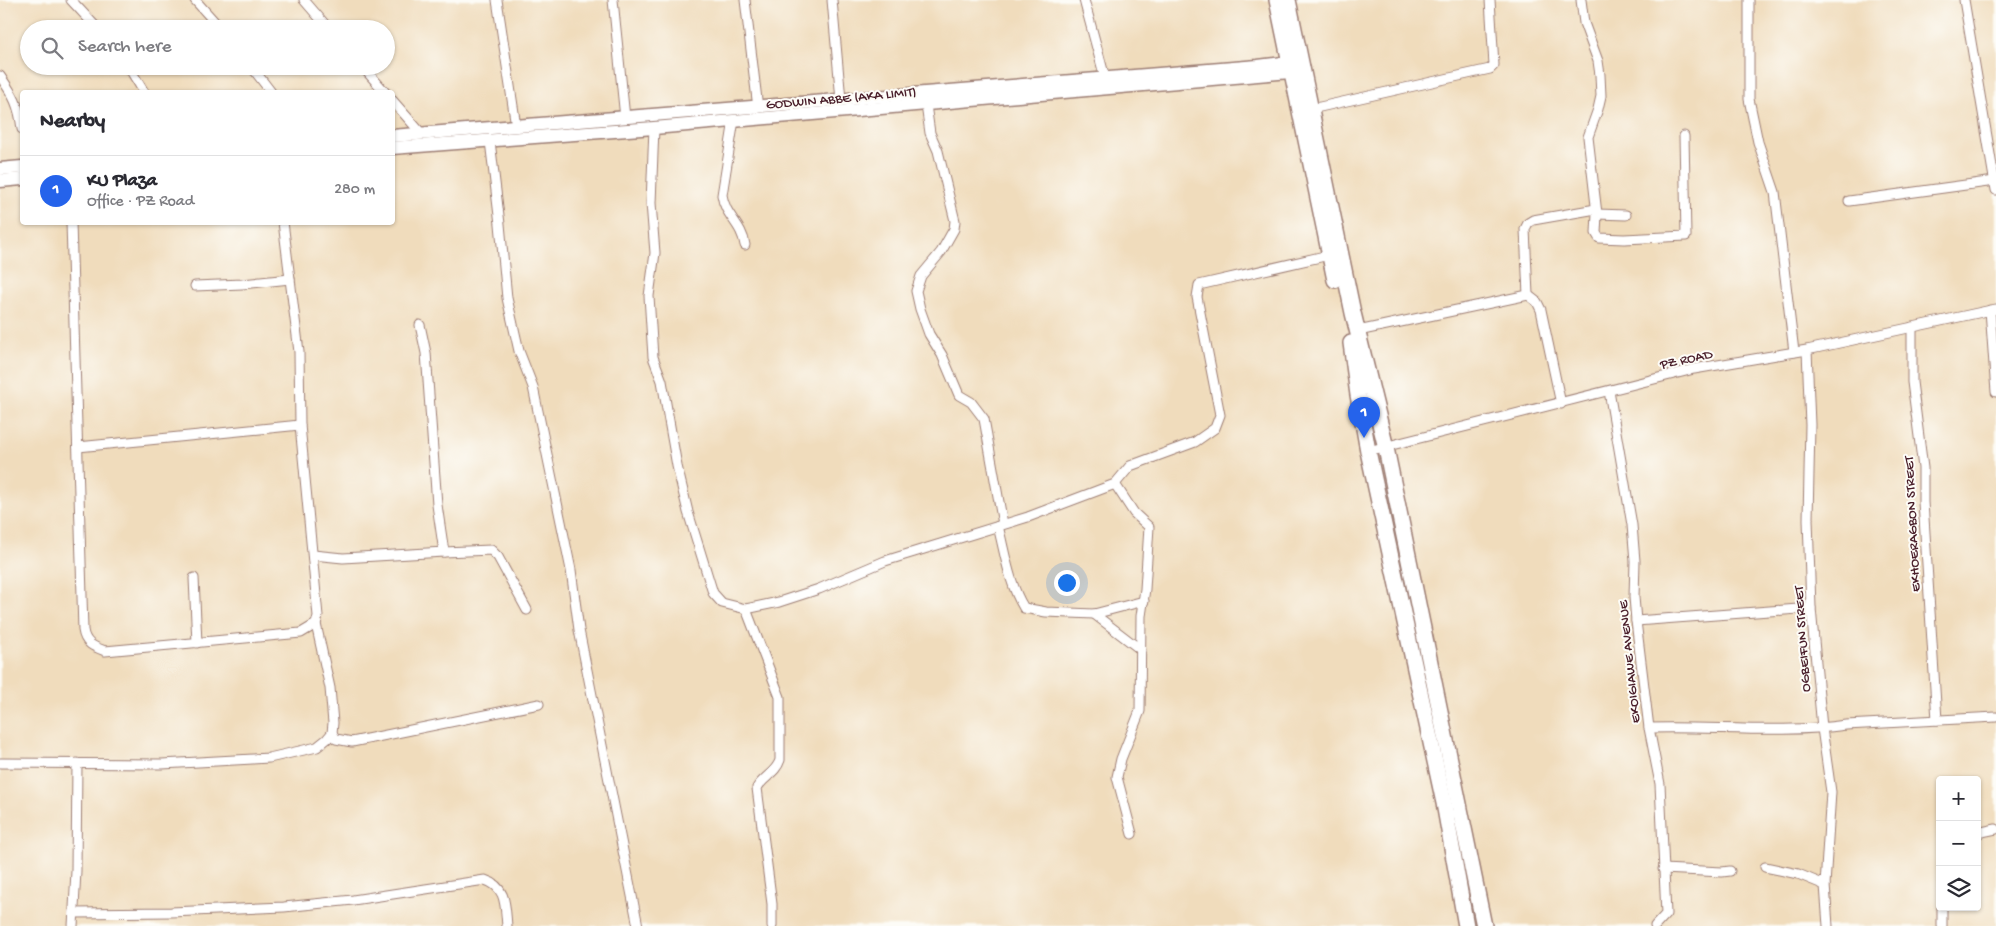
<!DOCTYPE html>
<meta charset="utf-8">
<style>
:root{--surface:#fff;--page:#f2f2f3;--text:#2b2b33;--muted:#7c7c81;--line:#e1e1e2;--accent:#2563eb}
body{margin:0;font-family:"Gochi Hand",sans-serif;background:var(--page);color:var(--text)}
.controls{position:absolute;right:15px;bottom:15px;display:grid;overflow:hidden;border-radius:5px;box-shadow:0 1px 4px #0004}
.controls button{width:45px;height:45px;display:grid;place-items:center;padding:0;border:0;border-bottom:1px solid var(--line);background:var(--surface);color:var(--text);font:25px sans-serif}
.you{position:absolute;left:1066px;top:582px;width:18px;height:18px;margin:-12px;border:4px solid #fff;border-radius:50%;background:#1a73e8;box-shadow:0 0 0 8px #1a73e833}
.badge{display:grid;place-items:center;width:32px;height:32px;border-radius:50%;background:var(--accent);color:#fff;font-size:16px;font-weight:700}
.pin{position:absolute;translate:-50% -41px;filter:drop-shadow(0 1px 2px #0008)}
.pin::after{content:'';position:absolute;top:26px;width:18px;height:15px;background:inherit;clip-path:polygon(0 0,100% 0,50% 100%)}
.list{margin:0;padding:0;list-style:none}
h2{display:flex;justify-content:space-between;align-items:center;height:65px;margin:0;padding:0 20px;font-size:21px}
h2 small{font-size:16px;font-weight:400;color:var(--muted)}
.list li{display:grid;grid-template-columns:32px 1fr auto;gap:15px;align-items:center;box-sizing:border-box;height:70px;padding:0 20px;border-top:1px solid var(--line)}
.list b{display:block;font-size:19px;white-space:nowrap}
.list p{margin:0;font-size:16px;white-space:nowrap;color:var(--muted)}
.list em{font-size:16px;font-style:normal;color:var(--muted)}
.icon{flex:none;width:28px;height:28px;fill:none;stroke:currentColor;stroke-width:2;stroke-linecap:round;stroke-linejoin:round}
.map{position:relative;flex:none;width:1996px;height:926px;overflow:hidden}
.search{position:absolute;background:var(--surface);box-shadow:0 1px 4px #0004;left:20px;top:20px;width:375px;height:55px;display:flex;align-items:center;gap:12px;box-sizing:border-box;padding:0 18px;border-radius:28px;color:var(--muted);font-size:19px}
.panel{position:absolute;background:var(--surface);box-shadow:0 1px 4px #0004;left:20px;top:90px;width:375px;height:135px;border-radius:5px}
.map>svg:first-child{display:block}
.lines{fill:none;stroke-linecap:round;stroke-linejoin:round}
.street-casing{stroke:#9d7e74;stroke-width:11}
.secondary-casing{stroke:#9d7e74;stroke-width:15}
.highway-casing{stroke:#9d7e74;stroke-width:18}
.street{stroke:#fff;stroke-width:9}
.secondary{stroke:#fff;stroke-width:12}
.highway{stroke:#fff;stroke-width:15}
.labels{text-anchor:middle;stroke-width:4;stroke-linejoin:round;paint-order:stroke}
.street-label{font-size:14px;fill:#4a1f2b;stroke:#fdfcf7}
</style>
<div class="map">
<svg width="1996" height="926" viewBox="0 0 1996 926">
<rect width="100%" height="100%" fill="#fdfcf7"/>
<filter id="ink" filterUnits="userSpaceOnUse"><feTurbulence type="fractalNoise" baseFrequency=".02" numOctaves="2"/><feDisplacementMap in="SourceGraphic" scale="10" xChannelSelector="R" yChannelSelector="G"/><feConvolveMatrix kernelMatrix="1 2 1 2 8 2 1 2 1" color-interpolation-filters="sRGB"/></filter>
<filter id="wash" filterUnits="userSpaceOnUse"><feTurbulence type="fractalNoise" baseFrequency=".0096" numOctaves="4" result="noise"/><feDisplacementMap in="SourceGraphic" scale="20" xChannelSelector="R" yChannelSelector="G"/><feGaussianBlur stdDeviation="1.12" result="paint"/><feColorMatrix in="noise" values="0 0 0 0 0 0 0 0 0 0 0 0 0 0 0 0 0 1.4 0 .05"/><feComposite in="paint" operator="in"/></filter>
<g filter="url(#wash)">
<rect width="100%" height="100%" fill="#f0dcbc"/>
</g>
<g filter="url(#ink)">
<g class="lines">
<g class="street-casing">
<g id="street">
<path d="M 71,0 L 98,29"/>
<path d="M 195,0 L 221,29"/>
<path d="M 304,0 L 329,29"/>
<path d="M 497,0 L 516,126"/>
<path d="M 613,0 L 625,118"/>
<path d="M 745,0 L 758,108"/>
<path d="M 832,0 L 841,100"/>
<path d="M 1084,0 L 1105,78"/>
<path d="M 1581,0 L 1584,23 L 1598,61 L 1600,75 L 1601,96 L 1598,109 L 1588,137 L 1597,214 L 1596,233 L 1599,238 L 1624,239 L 1686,236 L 1684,136"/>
<path d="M 1749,0 L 1749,99 L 1758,142 L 1775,192 L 1794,352"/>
<path d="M 1964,0 L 1996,190"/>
<path d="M 128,66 L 144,92"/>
<path d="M 251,66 L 271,92"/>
<path d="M 362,66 L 385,92"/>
<path d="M 0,76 C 14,96 19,105 22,129"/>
<path d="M 392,100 L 421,133"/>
<path d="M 926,105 L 930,133 L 938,151 L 955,221 L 954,229 L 941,252 L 921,276 L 916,291 L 920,309 L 929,334 L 942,355 L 959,395 L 971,402 L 984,419 L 1003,524"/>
<path d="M 1311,109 L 1490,69 L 1494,65 L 1490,0"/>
<path d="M 734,120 L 722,195 C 725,216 742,224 745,245"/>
<path d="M 654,128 L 651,203 L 655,253 L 649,296 L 653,357 L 662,381 L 677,466 L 688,512 L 713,593 L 722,603 L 746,609 L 780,697 L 780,760 C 776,773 763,777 757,788 L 772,904 L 772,926"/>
<path d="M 490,141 L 500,224 L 507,298 L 519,351 L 533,387 L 571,570 L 579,630 L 638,926"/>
<path d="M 1849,201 L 1995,181"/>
<path d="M 1597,214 L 1626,215"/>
<path d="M 71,222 L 83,630 C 85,644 94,647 105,651 L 301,633 L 316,624 L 318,616 L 300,425 L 299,352 L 283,222"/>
<path d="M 195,286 L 242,284 L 290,279"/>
<path d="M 1528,295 L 1525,229 L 1528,223 L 1533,220 L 1596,209"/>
<path d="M 1990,310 L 1996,392"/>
<path d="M 1912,327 L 1912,382 L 1923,468 L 1923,502 L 1937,720"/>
<path d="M 1358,331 L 1528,295 L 1537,302 L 1541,310 L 1561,404"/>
<path d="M 1807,350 L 1810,425 L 1808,519 L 1811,608 L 1822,728 L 1831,792 L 1825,885 L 1828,926"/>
<path d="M 1609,391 L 1632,525 L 1635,561 L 1634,597 L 1636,621 L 1649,728 L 1660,784 L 1666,914 L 1655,926"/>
<path d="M 78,447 L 300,425"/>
<path d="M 1368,451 L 1694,369 L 1807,350 L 1996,309"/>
<path d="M 1115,484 L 1134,513 L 1149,527 L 1145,589 L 1141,616 L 1140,711 L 1121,759 L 1117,777 L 1132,834"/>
<path d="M 998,526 C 1005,553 1009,584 1024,608 L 1046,612 L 1094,614 L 1144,601"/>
<path d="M 444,552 L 491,550 L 498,557 L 527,610"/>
<path d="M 313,555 L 343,558 L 444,552 L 437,505 L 426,353 L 420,325"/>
<path d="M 194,578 L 197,643"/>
<path d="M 746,609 L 779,602 L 819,589 L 885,561 L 1028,517 L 1115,484 L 1130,466 L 1195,442 L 1215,428 L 1220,415 L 1197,297 L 1199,285 L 1329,255"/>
<path d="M 1094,614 L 1141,650"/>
<path d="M 1636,621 L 1811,608"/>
<path d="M 1649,728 C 1714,726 1781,734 1846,725 L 1996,717"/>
<path d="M 332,733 L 336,739 L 352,742 L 539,704"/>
<path d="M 0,763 L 162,764 L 269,758 L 317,747 L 327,739 L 332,733 L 333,723 L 330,688 L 316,624"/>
<path d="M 1977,833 L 1996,829"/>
<path d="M 1765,867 L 1798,874 L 1825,885"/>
<path d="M 1663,869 L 1722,872 L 1730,871"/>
<path d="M 74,913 L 171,912 L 284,907 L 353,900 L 485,880 C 507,887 505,906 507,926"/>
<path d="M 73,926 L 76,871 L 77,763"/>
<path d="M 1942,926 L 1942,907"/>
</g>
</g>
<g class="secondary-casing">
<g id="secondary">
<path d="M 392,136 L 1258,66 L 1299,61"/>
<path d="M 392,148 L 654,128 L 1302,71"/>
<path d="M 0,169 L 22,167"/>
<path d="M 0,181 L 22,179"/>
</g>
</g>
<g class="highway-casing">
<g id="highway">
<path d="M 1277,0 L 1335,280"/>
<path d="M 1288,0 L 1353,313 L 1386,448 L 1484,926"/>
<path d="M 1351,343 L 1358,395 L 1368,451 L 1444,803 L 1466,926"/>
</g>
</g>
<use href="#street" class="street"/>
<use href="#secondary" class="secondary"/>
<use href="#highway" class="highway"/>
</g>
</g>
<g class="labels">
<g class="street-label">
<text transform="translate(841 97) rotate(-5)" y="5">GODWIN ABBE (AKA LIMIT)</text>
<text transform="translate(1686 358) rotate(-12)" y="5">PZ ROAD</text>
<text transform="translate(1911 524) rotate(-93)" y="5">EKHOERAGBON STREET</text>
<text transform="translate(1801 639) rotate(-94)" y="5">OGBEIFUN STREET</text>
<text transform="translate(1628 662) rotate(-96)" y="5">EKOIGIAWE AVENUE</text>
</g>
</g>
</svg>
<div class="controls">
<button>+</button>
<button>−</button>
<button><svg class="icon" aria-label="layers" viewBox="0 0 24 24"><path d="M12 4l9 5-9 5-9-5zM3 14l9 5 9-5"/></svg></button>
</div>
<div class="you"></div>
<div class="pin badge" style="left:1364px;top:438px">1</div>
<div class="search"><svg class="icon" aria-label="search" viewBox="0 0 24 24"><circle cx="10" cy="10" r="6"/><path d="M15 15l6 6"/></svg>Search here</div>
<section class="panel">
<h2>Nearby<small></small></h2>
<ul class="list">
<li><span class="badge">1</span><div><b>KU Plaza</b><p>Office · PZ Road</p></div><em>280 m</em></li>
</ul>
</section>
</div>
